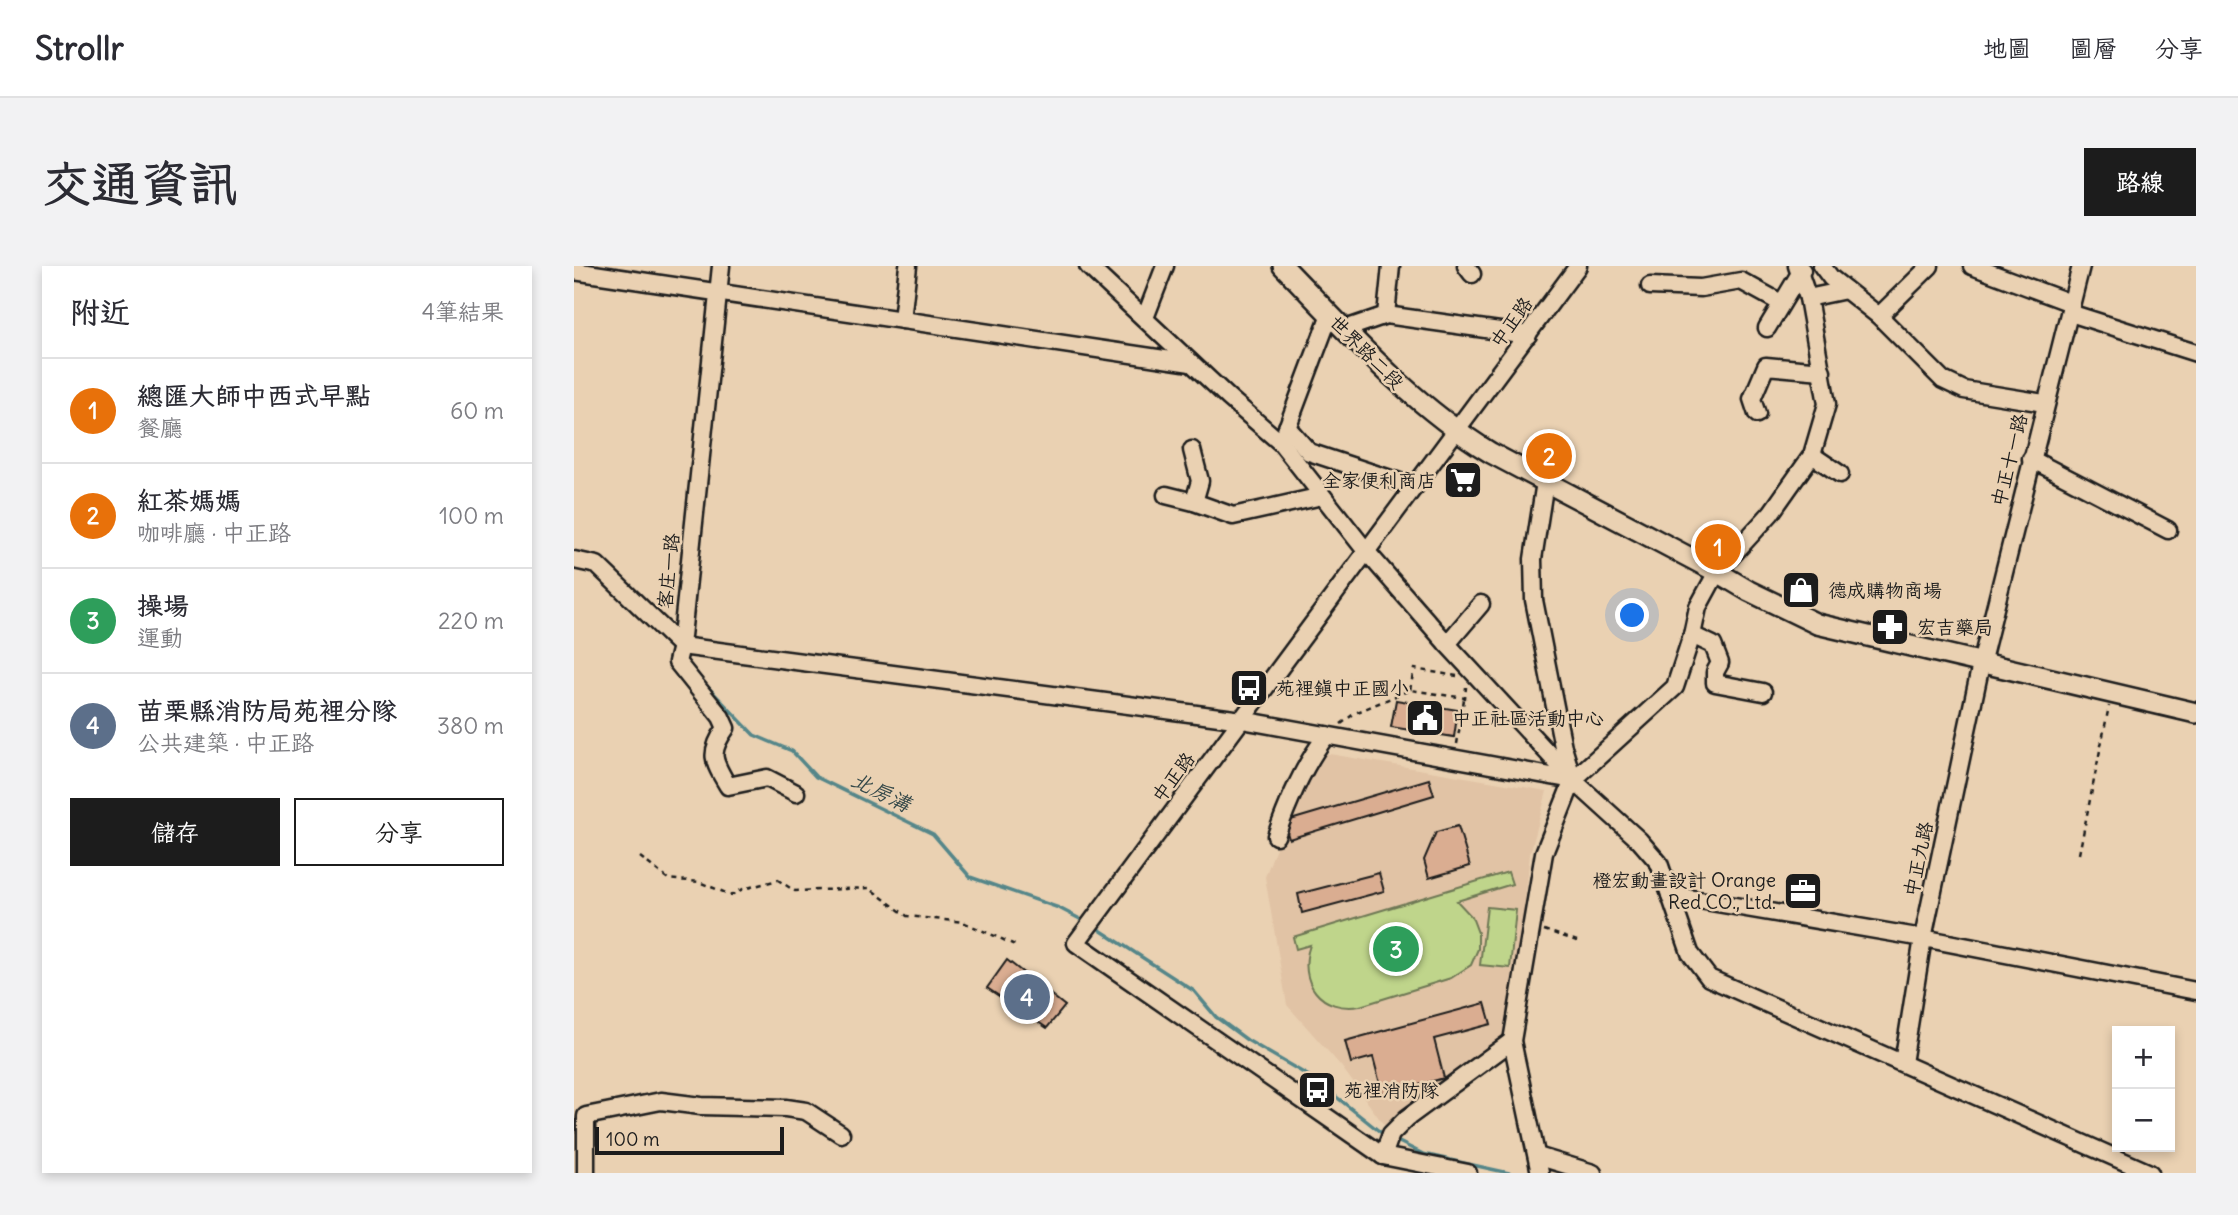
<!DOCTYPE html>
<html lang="zh-TW">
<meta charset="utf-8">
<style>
:root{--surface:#fff;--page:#f2f2f3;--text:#2b2b33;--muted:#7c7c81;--line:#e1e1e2;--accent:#1c1c1c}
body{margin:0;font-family:Delius,"LXGW WenKai TC",sans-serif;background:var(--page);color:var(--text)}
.controls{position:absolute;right:21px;bottom:21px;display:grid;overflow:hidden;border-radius:0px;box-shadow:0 4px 10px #0003}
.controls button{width:63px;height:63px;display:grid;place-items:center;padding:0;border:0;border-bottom:2px solid var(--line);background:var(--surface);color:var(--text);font:35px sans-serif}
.scale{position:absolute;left:21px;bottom:18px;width:189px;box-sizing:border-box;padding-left:7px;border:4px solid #1c1c1c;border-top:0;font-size:19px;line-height:24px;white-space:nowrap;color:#1c1c1c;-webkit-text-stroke:5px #ead1b2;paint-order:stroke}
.you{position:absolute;left:1059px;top:350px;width:24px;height:24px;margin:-18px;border:5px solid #fff;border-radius:50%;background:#1a73e8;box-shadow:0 0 0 10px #1a73e833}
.badge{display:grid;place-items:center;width:46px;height:46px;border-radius:50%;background:var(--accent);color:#fff;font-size:23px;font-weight:700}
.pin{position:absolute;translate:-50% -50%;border:4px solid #fff;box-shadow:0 2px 7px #0006}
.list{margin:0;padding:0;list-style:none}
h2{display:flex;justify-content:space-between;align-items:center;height:91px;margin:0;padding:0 28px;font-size:30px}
h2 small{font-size:23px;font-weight:400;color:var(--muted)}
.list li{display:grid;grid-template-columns:46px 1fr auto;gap:21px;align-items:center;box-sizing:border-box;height:105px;padding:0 28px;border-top:2px solid var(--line)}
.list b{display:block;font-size:26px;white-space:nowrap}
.list p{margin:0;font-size:23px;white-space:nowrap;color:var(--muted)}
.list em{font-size:23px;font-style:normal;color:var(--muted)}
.actions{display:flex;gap:14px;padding:21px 28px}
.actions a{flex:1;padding:16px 0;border:2px solid var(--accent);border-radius:0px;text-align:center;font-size:24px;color:var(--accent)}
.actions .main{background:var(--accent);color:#fff}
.map{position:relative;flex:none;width:1622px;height:907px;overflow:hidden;border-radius:0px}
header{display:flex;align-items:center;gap:42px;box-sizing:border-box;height:98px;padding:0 35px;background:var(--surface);border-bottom:2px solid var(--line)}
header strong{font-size:33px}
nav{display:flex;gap:38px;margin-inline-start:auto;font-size:24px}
.intro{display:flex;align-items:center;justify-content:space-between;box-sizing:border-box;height:168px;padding:0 42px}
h1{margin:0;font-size:49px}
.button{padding:18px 32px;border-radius:0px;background:var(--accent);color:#fff;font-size:24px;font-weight:700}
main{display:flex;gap:42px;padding:0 42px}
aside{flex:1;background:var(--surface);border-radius:0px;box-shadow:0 4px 10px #0003}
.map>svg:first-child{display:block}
.built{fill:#e1c3a5}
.green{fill:#bfd58b;stroke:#6e7854;stroke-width:2}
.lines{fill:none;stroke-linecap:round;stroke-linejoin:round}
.stream{stroke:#548689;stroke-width:3.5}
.building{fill:#daad91;stroke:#1c1c1c;stroke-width:2}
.minor-casing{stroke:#1c1c1c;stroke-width:21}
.major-casing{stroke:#1c1c1c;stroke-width:24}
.path{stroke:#1c1c1c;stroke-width:2.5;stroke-dasharray:5 5;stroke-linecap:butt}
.minor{stroke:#ead1b2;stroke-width:16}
.major{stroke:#ead1b2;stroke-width:19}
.labels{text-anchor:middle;stroke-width:5;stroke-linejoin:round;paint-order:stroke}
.street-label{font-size:19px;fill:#1c1c1c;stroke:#ead1b2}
.poi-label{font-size:19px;fill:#1c1c1c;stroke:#ead1b2;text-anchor:start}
.water-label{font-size:21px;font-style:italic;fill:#344849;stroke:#ead1b2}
</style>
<header>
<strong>Strollr</strong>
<nav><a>地圖</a><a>圖層</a><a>分享</a></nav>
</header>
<div class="intro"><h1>交通資訊</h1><a class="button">路線</a></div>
<main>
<aside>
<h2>附近<small>4筆結果</small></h2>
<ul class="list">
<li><span class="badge" style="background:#e8710a">1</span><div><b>總匯大師中西式早點</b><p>餐廳</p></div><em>60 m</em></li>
<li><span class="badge" style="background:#e8710a">2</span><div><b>紅茶媽媽</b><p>咖啡廳 · 中正路</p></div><em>100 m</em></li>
<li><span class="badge" style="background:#2e9e5b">3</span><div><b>操場</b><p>運動</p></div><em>220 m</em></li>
<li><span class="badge" style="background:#5c6f8a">4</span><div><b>苗栗縣消防局苑裡分隊</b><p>公共建築 · 中正路</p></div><em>380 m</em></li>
</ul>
<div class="actions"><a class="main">儲存</a><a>分享</a></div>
</aside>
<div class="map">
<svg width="1622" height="907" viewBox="0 0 1622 907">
<rect width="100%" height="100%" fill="#ead1b2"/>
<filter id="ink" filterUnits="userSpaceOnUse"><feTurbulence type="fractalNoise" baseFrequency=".0143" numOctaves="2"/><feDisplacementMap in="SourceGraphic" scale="14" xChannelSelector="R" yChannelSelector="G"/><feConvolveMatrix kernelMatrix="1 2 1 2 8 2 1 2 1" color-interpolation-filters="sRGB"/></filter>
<g filter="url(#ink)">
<path class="built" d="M 738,485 L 973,525 L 956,588 L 937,772 L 813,863 L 767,800 L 713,739 L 691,611 Z"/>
<g class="green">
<path d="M 934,606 L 938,618 L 883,635 L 898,651 L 904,667 L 904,683 L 897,699 L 877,712 L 786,740 C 747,747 723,716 736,679 L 722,683 L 719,671 Z"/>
<path d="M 913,641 L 942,644 L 936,702 L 906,699 Z"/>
</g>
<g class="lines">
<g class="stream">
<path d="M 16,303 L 97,382"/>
<path d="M 128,415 L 180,469 L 218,485 L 242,511 L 359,568 L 396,611 L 485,642 L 506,653"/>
<path d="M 526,664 L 620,725 L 642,751 L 673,774 L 740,813 L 810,869"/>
<path d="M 825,876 L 849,888 L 935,907"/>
</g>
</g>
<g class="building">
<path d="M 822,434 L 884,444 L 880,471 L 817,461 Z"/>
<path d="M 855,513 L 860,529 L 715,573 L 710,556 Z"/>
<path d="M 884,560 L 896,600 L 855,612 L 850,594 L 862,566 Z"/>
<path d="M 805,607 L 810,625 L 728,647 L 724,628 Z"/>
<path d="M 433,694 L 491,740 L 473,762 L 413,722 Z"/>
<path d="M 911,737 L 917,758 L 860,773 L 870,812 L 809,829 L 799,791 L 777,797 L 771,775 Z"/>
</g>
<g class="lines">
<g class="minor-casing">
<g id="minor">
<path d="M 147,0 L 107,380 L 103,396 L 147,451 L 152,462 C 134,487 139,495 154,520 L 193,512 L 222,527"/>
<path d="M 514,0 L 655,132 L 707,177 L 792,285 L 873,378 L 999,514 L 1065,574 L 1085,597 L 1116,687 L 1135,712 L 1576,907"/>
<path d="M 892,0 L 898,8"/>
<path d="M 1248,0 L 1257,12 L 1305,50 L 1369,114 L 1390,124 L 1470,137"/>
<path d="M 1398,0 L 1497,37"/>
<path d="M 0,5 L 617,97"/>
<path d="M 1076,20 L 1127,22 L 1167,15 L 1207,37"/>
<path d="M 1234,32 L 1272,24"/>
<path d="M 1496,47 L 1622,87"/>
<path d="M 812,49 L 817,0"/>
<path d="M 1305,50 L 1356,0"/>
<path d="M 571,52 L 591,0"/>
<path d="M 328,54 L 334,0"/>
<path d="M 1193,62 L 1228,4"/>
<path d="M 771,63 L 812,49 L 954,69"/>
<path d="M 1183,148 L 1178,133 L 1192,100 L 1248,105"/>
<path d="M 713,161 L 735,186 L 841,221"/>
<path d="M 710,170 L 756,48"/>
<path d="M 618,184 L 626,215 L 620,236"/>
<path d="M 1238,189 L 1266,208"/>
<path d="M 1457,193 L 1594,264"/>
<path d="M 592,229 L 620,236 L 659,250 L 748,230"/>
<path d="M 0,294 L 23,299 L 107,380 L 668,454 L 999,514 L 1101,421 L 1118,369 L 1124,341 L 1143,306 L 1197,247 L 1238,189 L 1253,138 L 1234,32 L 1223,0"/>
<path d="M 1118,369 L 1139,379 L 1146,397 L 1141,406 L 1141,417 L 1189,426"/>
<path d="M 873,378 L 907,338"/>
<path d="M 702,570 C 714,536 730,498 753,469"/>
<path d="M 1096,629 L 1349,672 L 1622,725"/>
<path d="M 1329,797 L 1349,672 L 1407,398 L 1507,0"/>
<path d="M 809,890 L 817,868 L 833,852 L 938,775"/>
<path d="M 963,890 L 1019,907"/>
<path d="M 12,907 L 12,850 L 87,835 L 127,840 L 212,842 L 232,845 L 267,868"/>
<path d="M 894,907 L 809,890 L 502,677 L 1004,0"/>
<path d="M 966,907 L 938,775 L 970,587 L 999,514 L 989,481 L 960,334 L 959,293 L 971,216"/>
</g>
</g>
<g class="major-casing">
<path id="major" d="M 709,0 C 774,67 837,138 917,187 L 1143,306 L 1175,325 L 1243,358 L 1622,447"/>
</g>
<g class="path">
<path d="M 836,424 L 840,403 L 883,410"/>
<path d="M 767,458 L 781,447 L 836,424 L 891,432 L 892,421"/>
<path d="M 883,478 L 890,433"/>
<path d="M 1505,588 L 1535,440"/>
<path d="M 66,591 L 94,613 L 125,616 L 157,629 L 169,623 L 204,614 L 221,625 L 295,622 L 333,650 L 389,656 L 441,679"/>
<path d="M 970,664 L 1003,675"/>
</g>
<use href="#minor" class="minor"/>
<use href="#major" class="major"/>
</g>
</g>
<defs>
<g id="supermarket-square" transform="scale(2.0125)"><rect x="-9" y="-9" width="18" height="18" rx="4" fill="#1c1c1c" stroke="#ead1b2"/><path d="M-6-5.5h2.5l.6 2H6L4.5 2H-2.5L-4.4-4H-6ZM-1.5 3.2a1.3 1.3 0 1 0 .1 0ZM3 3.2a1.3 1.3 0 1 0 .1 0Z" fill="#fff"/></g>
<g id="shop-square" transform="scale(2.0125)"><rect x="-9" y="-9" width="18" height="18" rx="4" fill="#1c1c1c" stroke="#ead1b2"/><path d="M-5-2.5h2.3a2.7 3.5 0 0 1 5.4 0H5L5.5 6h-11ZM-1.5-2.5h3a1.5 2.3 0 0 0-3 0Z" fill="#fff"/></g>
<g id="pharmacy-square" transform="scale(2.0125)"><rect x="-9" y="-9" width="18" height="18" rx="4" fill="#1c1c1c" stroke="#ead1b2"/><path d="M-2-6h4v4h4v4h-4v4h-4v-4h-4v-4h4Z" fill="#fff"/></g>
<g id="bus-square" transform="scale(2.0125)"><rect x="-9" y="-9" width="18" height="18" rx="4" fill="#1c1c1c" stroke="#ead1b2"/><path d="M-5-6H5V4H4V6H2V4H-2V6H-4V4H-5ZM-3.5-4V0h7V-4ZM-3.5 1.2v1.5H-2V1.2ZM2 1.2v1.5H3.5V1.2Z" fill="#fff"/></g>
<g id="civic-square" transform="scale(2.0125)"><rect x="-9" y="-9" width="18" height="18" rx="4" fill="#1c1c1c" stroke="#ead1b2"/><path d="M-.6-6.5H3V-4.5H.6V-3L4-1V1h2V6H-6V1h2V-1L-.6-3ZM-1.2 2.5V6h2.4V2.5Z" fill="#fff"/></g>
<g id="office-square" transform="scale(2.0125)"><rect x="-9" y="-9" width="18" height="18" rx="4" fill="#1c1c1c" stroke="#ead1b2"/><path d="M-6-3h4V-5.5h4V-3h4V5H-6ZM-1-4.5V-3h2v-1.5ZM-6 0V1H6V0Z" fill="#fff"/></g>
</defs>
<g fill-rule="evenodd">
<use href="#supermarket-square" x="889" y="214"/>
<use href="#shop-square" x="1227" y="324"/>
<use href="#pharmacy-square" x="1316" y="361"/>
<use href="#bus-square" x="675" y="422"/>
<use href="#civic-square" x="851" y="452"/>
<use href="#office-square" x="1229" y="625"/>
<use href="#bus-square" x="743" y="824"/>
</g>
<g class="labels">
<g class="street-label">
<text transform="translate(937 56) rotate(-54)" y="7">中正路</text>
<text transform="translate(793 86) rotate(45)" y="7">世界路二段</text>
<text transform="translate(1435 194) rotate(-76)" y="7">中正十一路</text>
<text transform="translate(94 305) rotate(-84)" y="7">客庄一路</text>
<text transform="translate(599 511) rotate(-53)" y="7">中正路</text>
<text transform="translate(1344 593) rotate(-78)" y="7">中正九路</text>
</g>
<g class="poi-label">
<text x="862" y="221" text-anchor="end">全家便利商店</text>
<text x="1254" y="331">德成購物商場</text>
<text x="1343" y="368">宏吉藥局</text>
<text x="702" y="429">苑裡鎮中正國小</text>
<text x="878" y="459">中正社區活動中心</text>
<text x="1202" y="621" text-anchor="end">橙宏動畫設計 Orange<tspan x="1202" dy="22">Red CO., Ltd.</tspan></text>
<text x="770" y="831">苑裡消防隊</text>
</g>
<g class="water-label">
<text transform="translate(307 526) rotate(26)" y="7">北房溝</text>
</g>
</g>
</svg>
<div class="controls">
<button>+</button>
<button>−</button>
</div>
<div class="scale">100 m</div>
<div class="you"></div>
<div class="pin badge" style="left:1144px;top:281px;background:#e8710a">1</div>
<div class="pin badge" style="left:975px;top:190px;background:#e8710a">2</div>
<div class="pin badge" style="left:822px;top:683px;background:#2e9e5b">3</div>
<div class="pin badge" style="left:453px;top:731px;background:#5c6f8a">4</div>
</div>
</main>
